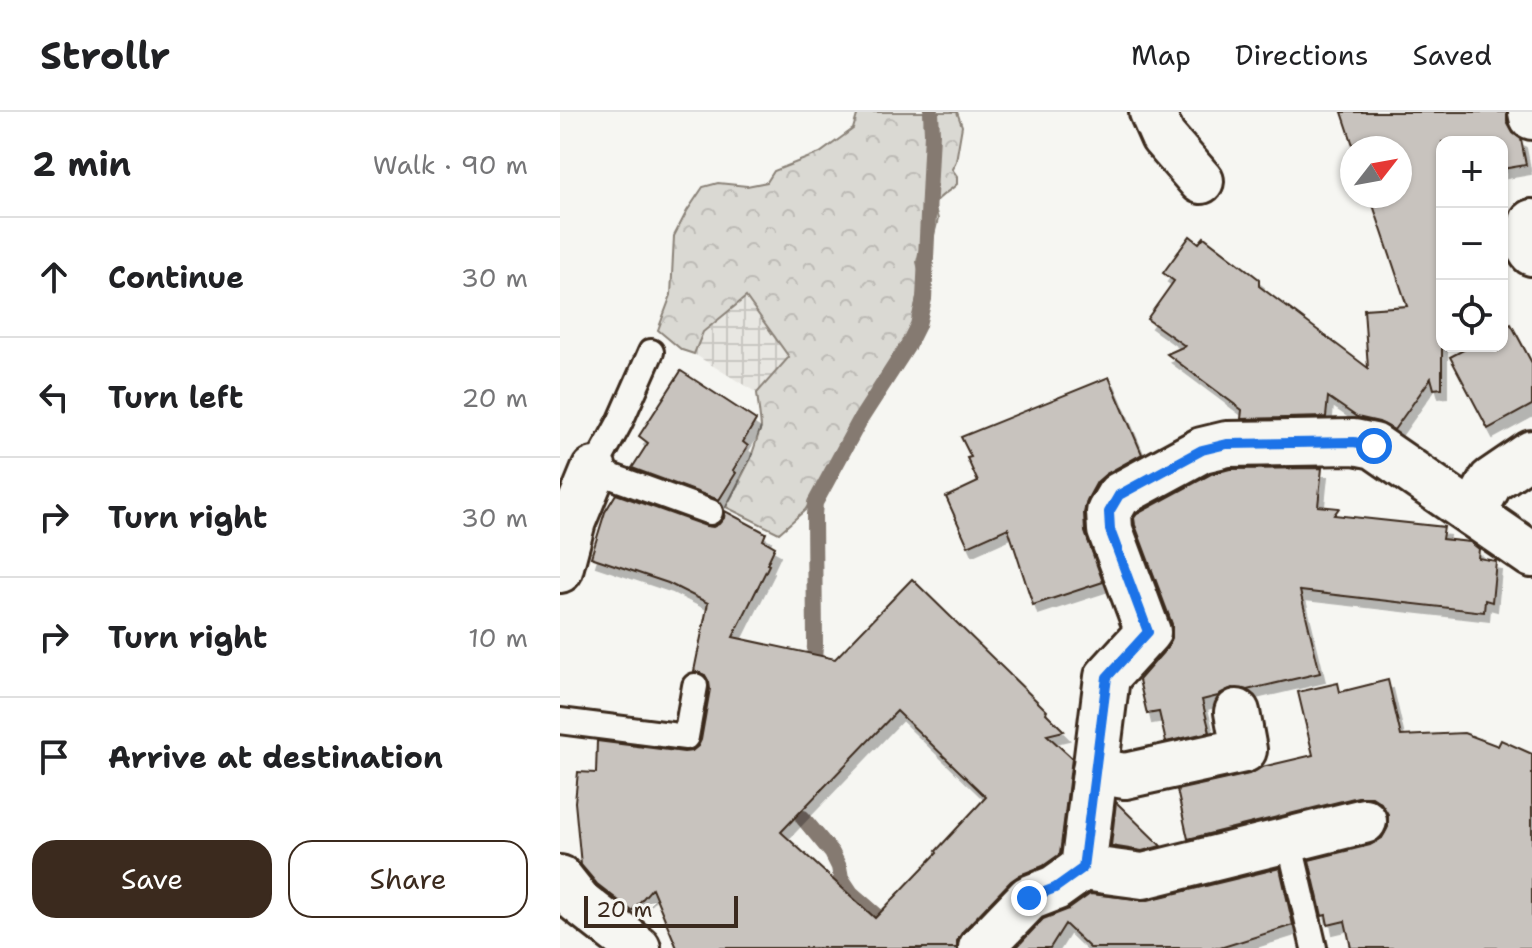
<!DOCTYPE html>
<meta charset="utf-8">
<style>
:root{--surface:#fff;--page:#f2f2f2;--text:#202124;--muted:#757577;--line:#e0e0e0;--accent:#3b2a1e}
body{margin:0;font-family:"Shantell Sans",sans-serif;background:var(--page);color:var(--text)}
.controls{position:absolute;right:24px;top:24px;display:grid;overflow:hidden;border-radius:16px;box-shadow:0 2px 6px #0004}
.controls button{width:72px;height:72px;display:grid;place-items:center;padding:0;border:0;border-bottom:2px solid var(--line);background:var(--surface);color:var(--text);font:40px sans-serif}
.compass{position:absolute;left:780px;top:24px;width:72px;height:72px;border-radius:50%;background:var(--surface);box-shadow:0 2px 6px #0004;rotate:59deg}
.scale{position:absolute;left:24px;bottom:20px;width:154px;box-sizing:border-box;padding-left:8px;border:4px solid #3b2a1e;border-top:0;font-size:22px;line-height:28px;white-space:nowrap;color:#3b2a1e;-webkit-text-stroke:6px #f6f6f2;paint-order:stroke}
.stop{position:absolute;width:24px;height:24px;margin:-18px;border:6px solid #1a73e8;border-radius:50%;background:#fff}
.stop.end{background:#1a73e8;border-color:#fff;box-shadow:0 2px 8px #0008}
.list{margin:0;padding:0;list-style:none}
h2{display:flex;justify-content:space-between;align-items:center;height:104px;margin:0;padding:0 32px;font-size:34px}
h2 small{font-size:26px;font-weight:400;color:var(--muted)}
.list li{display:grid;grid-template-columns:52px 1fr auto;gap:24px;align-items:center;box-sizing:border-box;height:120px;padding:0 32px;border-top:2px solid var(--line)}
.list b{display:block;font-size:30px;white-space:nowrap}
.list em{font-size:26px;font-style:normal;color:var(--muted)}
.actions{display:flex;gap:16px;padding:24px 32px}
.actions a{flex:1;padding:18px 0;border:2px solid var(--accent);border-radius:24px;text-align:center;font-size:28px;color:var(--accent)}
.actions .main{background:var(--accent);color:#fff}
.icon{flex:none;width:44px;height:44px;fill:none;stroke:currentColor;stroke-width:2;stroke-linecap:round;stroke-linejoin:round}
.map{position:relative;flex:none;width:972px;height:836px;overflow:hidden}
header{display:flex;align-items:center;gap:48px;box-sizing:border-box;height:112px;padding:0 40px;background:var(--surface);border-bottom:2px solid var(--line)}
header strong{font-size:38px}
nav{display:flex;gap:44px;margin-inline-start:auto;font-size:28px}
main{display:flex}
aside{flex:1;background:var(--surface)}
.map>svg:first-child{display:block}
.industrial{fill:url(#industrial-grid)}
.forest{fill:url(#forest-crowns);stroke:#8a8278;stroke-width:2}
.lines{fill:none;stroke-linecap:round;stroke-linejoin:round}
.stream{stroke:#857a71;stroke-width:16}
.building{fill:#c8c3be;stroke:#3b2a1e;stroke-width:2;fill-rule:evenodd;filter:url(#shadow)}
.lane-casing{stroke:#3b2a1e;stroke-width:30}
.street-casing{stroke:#3b2a1e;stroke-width:50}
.lane{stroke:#f6f6f2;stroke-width:24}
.street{stroke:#f6f6f2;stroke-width:44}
.route{stroke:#1a73e8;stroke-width:10}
</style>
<header>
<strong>Strollr</strong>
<nav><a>Map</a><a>Directions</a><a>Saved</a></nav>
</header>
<main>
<aside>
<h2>2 min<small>Walk · 90 m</small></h2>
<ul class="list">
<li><svg class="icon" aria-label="ahead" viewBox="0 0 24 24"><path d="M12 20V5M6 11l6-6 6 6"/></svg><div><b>Continue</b></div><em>30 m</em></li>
<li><svg class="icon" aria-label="left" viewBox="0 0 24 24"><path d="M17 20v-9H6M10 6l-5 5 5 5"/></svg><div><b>Turn left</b></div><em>20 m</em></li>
<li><svg class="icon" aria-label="right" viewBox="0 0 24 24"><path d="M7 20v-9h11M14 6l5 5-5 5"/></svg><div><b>Turn right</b></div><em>30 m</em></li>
<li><svg class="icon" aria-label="right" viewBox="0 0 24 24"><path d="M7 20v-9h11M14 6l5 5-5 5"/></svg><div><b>Turn right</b></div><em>10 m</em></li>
<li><svg class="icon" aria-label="arrive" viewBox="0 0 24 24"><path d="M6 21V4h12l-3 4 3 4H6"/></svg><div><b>Arrive at destination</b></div></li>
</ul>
<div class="actions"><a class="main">Save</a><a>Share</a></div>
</aside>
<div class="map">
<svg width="972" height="836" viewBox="0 0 972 836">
<defs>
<pattern id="industrial-grid" width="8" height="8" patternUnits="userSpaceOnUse" patternTransform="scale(2)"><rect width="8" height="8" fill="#e8e7e2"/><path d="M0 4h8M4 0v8" fill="none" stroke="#c8c6c1"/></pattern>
<pattern id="forest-crowns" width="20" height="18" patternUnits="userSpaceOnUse" patternTransform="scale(2)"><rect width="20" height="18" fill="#dad9d3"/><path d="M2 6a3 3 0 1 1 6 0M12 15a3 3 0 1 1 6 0" fill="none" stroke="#bcbab5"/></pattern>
<filter id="shadow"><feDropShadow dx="5" dy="9" stdDeviation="0" flood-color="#0004"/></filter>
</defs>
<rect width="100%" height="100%" fill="#f6f6f2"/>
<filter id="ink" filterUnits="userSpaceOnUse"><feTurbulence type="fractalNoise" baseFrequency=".0125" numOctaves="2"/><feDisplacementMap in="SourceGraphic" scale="16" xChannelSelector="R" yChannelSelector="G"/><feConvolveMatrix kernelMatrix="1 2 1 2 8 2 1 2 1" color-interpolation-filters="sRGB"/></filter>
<g filter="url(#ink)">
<path class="industrial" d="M 186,184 L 229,245 L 197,281 L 134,242 L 143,221 Z"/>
<path class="forest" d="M 298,0 L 397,0 L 402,14 L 396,49 L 392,57 L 397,64 L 397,72 C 389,80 380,83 374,92 L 378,107 L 374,123 L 362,128 L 357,150 L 361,166 L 352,211 L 342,233 L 303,292 L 251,389 L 245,398 L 219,421 L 166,395 L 190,348 L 201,315 L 197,281 L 229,245 L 186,185 L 143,220 L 134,242 L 122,238 L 98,218 L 111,183 L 114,124 L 127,99 L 143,75 L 158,71 L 187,74 L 207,70 L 214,59 L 260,41 L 293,17 Z"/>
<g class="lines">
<g class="stream">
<path d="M 248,560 L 254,549 L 255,533 L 254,403 L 255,391 L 300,308 L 347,235 L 358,213 L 364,187 L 372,21 L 371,0"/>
<path d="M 243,706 L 272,741 L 279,755 L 281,766 L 291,781 L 354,836"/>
</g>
</g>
<g class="building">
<path d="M 782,0 L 947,0 L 947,10 L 953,21 L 961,27 L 966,53 L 942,57 L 942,30 L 882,30 L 882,276 L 874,277 L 871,266 L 834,318 L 819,310 L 797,305 L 768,285 L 766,305 L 681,307 L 682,298 L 607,242 L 625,234 L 587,207 L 614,169 L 603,161 L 630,124 L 639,131 L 644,125 L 699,167 L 699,174 L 808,256 L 804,197 L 847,194 L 810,84 L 840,84 L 840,36 L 794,36 Z"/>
<path d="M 951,212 L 972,251 L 972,293 L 928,317 L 890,245 L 911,234 L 942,234 L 942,217 Z"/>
<path d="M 121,259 L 196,308 L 183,330 L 188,334 L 173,358 L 176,361 L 159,388 L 72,356 L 88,331 L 79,324 Z"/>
<path d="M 549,265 L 582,342 L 546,362 L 537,370 L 527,388 L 524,401 L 525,420 L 543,470 L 473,493 L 448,416 L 408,434 L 386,385 L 418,370 L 407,346 L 411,345 L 401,325 Z"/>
<path d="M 762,356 L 758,394 L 779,396 L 774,403 L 884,415 L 882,427 L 910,430 L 919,437 L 918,446 L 936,449 L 932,490 L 925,488 L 924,500 L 740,479 L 760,561 L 687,578 L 672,576 L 661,581 L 658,584 L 642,588 L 650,620 L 606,630 L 599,600 L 587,602 L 579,568 L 607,536 L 612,526 L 612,512 L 575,413 L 574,406 L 577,402 L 651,362 L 670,357 Z"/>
<path d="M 56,382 L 146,414 L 153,415 L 159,412 L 164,406 L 165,399 L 206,421 L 203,428 L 215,435 L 207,452 L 209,453 L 173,525 L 275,547 L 352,467 L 487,599 L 486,601 L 504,619 L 487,623 L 512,646 L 500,742 L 483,754 L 460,763 L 451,769 L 403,819 L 397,829 L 397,836 L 117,836 L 92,776 L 72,799 L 37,772 L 21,753 L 15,690 L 18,660 L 36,661 L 37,629 L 124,640 L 132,639 L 138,634 L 141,628 L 150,577 L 149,570 L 145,563 L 134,559 L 148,491 L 108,471 L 31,445 L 45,400 ZM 337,599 L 426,685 L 376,739 L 377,741 L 315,806 L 221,720 Z"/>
<path d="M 828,568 L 841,624 L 904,621 L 938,634 L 941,628 L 972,642 L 972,836 L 791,836 L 785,809 L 768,813 L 766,803 L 762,804 L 749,748 L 810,733 L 822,726 L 828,715 L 828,702 L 821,691 L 812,685 L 798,685 L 628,727 L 617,678 L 689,662 L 702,655 L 753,643 L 738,580 L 778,571 L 780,580 Z"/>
<path d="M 556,690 L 601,734 L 582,739 L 551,734 Z"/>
<path d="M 720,756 L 733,813 L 660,836 L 530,836 L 505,812 L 490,836 L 456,836 L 483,807 L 509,797 L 530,782 L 588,788 Z"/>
</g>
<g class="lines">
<g class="lane-casing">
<g id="lane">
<path d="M 91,240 L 60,310 L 34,358 L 150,400"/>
<path d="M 0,609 L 126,625 L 135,574"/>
<path d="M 729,728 L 754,836"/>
</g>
</g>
<g class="street-casing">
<g id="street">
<path d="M 592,0 L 603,25 L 641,69"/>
<path d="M 971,0 L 972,5"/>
<path d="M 972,110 L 965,130 L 972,141"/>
<path d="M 913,402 L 931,369 L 972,341"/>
<path d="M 0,458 L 13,409 L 34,358"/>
<path d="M 535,659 L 565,664 L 684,638 L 677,600"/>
<path d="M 523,756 L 583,764 L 804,709"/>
<path d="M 0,766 L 19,790 L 78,836"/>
<path d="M 421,836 L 469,786 L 495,776 L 523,756 L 547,565 L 588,520 L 550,418 L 549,400 L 559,383 L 642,338 L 667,332 L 794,330 L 814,334 L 972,443"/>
</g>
</g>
<use href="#lane" class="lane"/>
<use href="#street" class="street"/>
</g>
</g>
<g class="lines" filter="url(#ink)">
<path class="route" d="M 469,786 L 495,776 L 523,756 L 547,565 L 588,520 L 550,418 L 549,400 L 559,383 L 642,338 L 667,332 L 794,330 L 814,334"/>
</g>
</svg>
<div class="controls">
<button>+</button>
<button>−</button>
<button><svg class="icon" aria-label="locate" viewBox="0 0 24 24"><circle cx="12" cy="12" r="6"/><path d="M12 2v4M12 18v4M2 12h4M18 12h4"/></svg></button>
</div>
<svg class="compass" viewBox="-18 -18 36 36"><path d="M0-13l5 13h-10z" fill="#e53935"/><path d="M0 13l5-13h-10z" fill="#757577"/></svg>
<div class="scale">20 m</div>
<div class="stop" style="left:814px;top:334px"></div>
<div class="stop end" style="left:469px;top:786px"></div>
</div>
</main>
